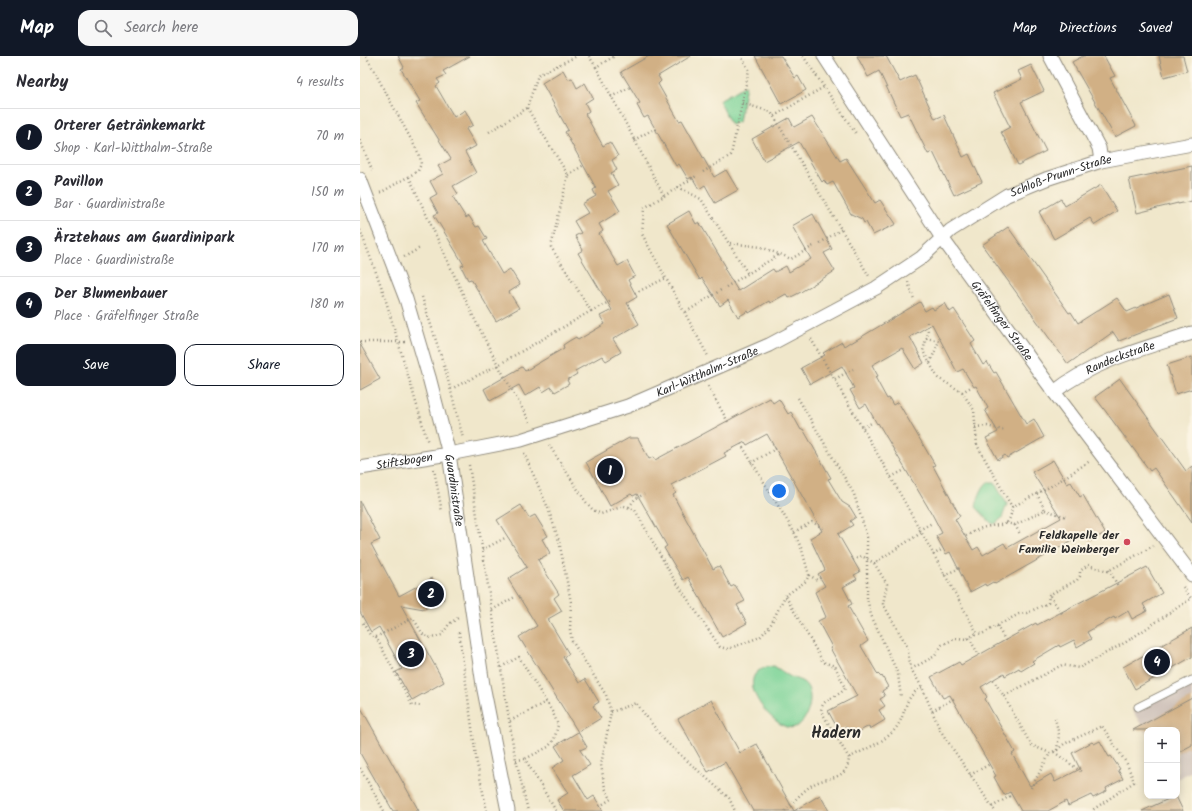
<!DOCTYPE html>
<meta charset="utf-8">
<style>
:root{--surface:#fff;--page:#f7f7f7;--text:#2b2b33;--muted:#7c7c81;--line:#e1e1e2;--accent:#111827}
body{margin:0;font-family:Kalam,sans-serif;background:var(--page);color:var(--text)}
.controls{position:absolute;right:12px;bottom:12px;display:grid;overflow:hidden;border-radius:8px;box-shadow:0 2px 10px #0003}
.controls button{width:36px;height:36px;display:grid;place-items:center;padding:0;border:0;border-bottom:1px solid var(--line);background:var(--surface);color:var(--text);font:20px sans-serif}
.you{position:absolute;left:419px;top:435px;width:14px;height:14px;margin:-10px;border:3px solid #fff;border-radius:50%;background:#1a73e8;box-shadow:0 0 0 6px #1a73e833}
.badge{display:grid;place-items:center;width:26px;height:26px;border-radius:50%;background:var(--accent);color:#fff;font-size:13px;font-weight:700}
.pin{position:absolute;translate:-50% -50%;border:2px solid #fff;box-shadow:0 1px 4px #0006}
.list{margin:0;padding:0;list-style:none}
h2{display:flex;justify-content:space-between;align-items:center;height:52px;margin:0;padding:0 16px;font-size:17px}
h2 small{font-size:13px;font-weight:400;color:var(--muted)}
.list li{display:grid;grid-template-columns:26px 1fr auto;gap:12px;align-items:center;box-sizing:border-box;height:56px;padding:0 16px;border-top:1px solid var(--line)}
.list b{display:block;font-size:15px;white-space:nowrap}
.list p{margin:0;font-size:13px;white-space:nowrap;color:var(--muted)}
.list em{font-size:13px;font-style:normal;color:var(--muted)}
.actions{display:flex;gap:8px;padding:12px 16px}
.actions a{flex:1;padding:9px 0;border:1px solid var(--accent);border-radius:12px;text-align:center;font-size:14px;color:var(--accent)}
.actions .main{background:var(--accent);color:#fff}
.icon{flex:none;width:22px;height:22px;fill:none;stroke:currentColor;stroke-width:2;stroke-linecap:round;stroke-linejoin:round}
.map{position:relative;flex:none;width:832px;height:755px;overflow:hidden}
header{display:flex;align-items:center;gap:24px;box-sizing:border-box;height:56px;padding:0 20px;background:var(--accent);color:#fff}
header strong{font-size:19px}
nav{display:flex;gap:22px;margin-inline-start:auto;font-size:14px}
.search{width:280px;height:36px;background:var(--page);display:flex;align-items:center;gap:10px;box-sizing:border-box;padding:0 14px;border-radius:12px;color:var(--muted);font-size:15px}
main{display:flex}
aside{flex:1;background:var(--surface)}
.map>svg:first-child{display:block}
.industrial{fill:#cec1b9}
.green{fill:#7ed499;stroke:#548062}
.building{fill:#d1b085}
.lines{fill:none;stroke-linecap:round;stroke-linejoin:round}
.lane-casing{stroke:#8e897b;stroke-width:9}
.street-casing{stroke:#8e897b;stroke-width:15}
.path{stroke:#8e897b;stroke-width:2.5;stroke-dasharray:1 3;stroke-linecap:butt}
.lane{stroke:#fff;stroke-width:7}
.street{stroke:#fff;stroke-width:13}
.poi-dot{fill:#d1495b;stroke:#fcf5e5;stroke-width:1.5}
.labels{text-anchor:middle;stroke-width:4;stroke-linejoin:round;paint-order:stroke}
.street-label{font-size:12px;fill:#2b2b2b;stroke:#fcf5e5}
.poi-label{font-size:12px;font-weight:bold;fill:#2b2b2b;stroke:#fcf5e5;text-anchor:end}
.district-label{font-size:16px;font-weight:bold;fill:#2b2b2b;stroke:#fcf5e5}
</style>
<header>
<strong>Map</strong>
<div class="search"><svg class="icon" aria-label="search" viewBox="0 0 24 24"><circle cx="10" cy="10" r="6"/><path d="M15 15l6 6"/></svg>Search here</div>
<nav><a>Map</a><a>Directions</a><a>Saved</a></nav>
</header>
<main>
<aside>
<h2>Nearby<small>4 results</small></h2>
<ul class="list">
<li><span class="badge">1</span><div><b>Orterer Getränkemarkt</b><p>Shop · Karl-Witthalm-Straße</p></div><em>70 m</em></li>
<li><span class="badge">2</span><div><b>Pavillon</b><p>Bar · Guardinistraße</p></div><em>150 m</em></li>
<li><span class="badge">3</span><div><b>Ärztehaus am Guardinipark</b><p>Place · Guardinistraße</p></div><em>170 m</em></li>
<li><span class="badge">4</span><div><b>Der Blumenbauer</b><p>Place · Gräfelfinger Straße</p></div><em>180 m</em></li>
</ul>
<div class="actions"><a class="main">Save</a><a>Share</a></div>
</aside>
<div class="map">
<svg width="832" height="755" viewBox="0 0 832 755">
<rect width="100%" height="100%" fill="#fcf5e5"/>
<filter id="ink" filterUnits="userSpaceOnUse"><feTurbulence type="fractalNoise" baseFrequency=".025" numOctaves="2"/><feDisplacementMap in="SourceGraphic" scale="8" xChannelSelector="R" yChannelSelector="G"/><feConvolveMatrix kernelMatrix="1 2 1 2 8 2 1 2 1" color-interpolation-filters="sRGB"/></filter>
<filter id="wash" filterUnits="userSpaceOnUse"><feTurbulence type="fractalNoise" baseFrequency=".012" numOctaves="4" result="noise"/><feDisplacementMap in="SourceGraphic" scale="16" xChannelSelector="R" yChannelSelector="G"/><feGaussianBlur stdDeviation="0.9" result="paint"/><feColorMatrix in="noise" values="0 0 0 0 0 0 0 0 0 0 0 0 0 0 0 0 0 1.4 0 .05"/><feComposite in="paint" operator="in"/></filter>
<g filter="url(#wash)">
<rect width="100%" height="100%" fill="#f0e7cb"/>
<path class="industrial" d="M 832,623 L 832,715 L 817,723 L 817,674 L 787,674 L 787,678 L 772,654 Z"/>
<g class="green">
<path d="M 386,29 L 379,65 L 371,69 L 359,44 Z"/>
<path d="M 628,426 L 634,426 L 647,448 L 642,462 L 635,468 L 631,467 L 616,451 C 617,444 622,430 628,426 Z"/>
<path d="M 414,610 C 419,613 424,617 429,620 C 436,624 442,623 447,630 C 456,644 444,680 424,670 C 402,659 371,614 414,610 Z"/>
</g>
<g id="blocks">
<g class="building">
<path d="M 38,0 L 110,0 L 83,15 L 86,19 L 77,23 L 80,27 L 76,30 L 94,61 L 105,54 L 113,69 L 106,73 L 116,90 L 105,96 L 116,117 L 93,130 L 98,138 L 93,141 L 106,162 L 109,160 L 116,171 L 119,170 L 127,183 L 123,185 L 142,218 L 150,213 L 160,229 L 149,236 L 159,252 L 136,265 L 111,223 L 108,224 L 101,210 L 104,209 L 74,159 L 78,157 L 70,142 L 77,138 L 70,125 L 83,118 L 78,110 L 91,103 L 56,47 L 60,45 L 41,13 L 44,11 Z"/>
<path d="M 289,0 L 331,0 L 298,20 L 301,25 L 298,28 L 319,65 L 322,64 L 354,121 L 366,114 L 378,134 L 355,147 L 345,129 L 339,133 L 332,121 L 328,123 L 319,108 L 316,110 L 288,60 L 284,62 L 277,49 L 280,47 L 261,16 Z"/>
<path d="M 395,0 L 421,0 L 435,22 L 438,20 L 446,34 L 421,48 Z"/>
<path d="M 497,0 L 526,0 L 540,26 L 555,19 L 575,63 L 584,59 L 603,101 L 609,98 L 622,126 L 594,139 L 573,96 L 568,98 L 548,57 L 540,60 L 519,15 L 508,21 Z"/>
<path d="M 723,0 L 744,0 L 755,20 L 750,22 L 776,70 L 755,81 L 712,6 Z"/>
<path d="M 799,0 L 823,0 L 827,15 L 804,21 Z"/>
<path d="M 671,9 L 684,35 L 661,46 L 686,95 L 658,109 L 641,76 L 650,71 L 633,37 L 662,23 L 658,15 Z"/>
<path d="M 203,14 L 208,23 L 212,22 L 217,32 L 225,27 L 233,42 L 225,47 L 229,55 L 225,58 L 243,90 L 250,86 L 258,100 L 252,104 L 257,114 L 251,117 L 258,129 L 248,135 L 260,155 L 239,168 L 243,175 L 239,178 L 258,210 L 267,205 L 275,220 L 268,224 L 277,241 L 267,247 L 279,268 L 253,283 L 261,296 L 246,305 L 242,300 L 215,315 L 217,318 L 207,324 L 209,328 L 195,336 L 191,331 L 183,336 L 180,331 L 165,340 L 159,329 L 130,345 L 124,333 L 162,311 L 165,315 L 204,292 L 203,289 L 209,285 L 216,281 L 218,284 L 245,268 L 240,260 L 252,254 L 218,197 L 223,194 L 215,180 L 221,177 L 214,165 L 228,157 L 222,148 L 236,140 L 233,134 L 236,132 L 205,76 L 208,74 L 182,27 Z"/>
<path d="M 452,61 L 480,105 L 486,102 L 515,147 L 520,144 L 536,168 L 513,179 L 506,166 L 504,167 L 502,163 L 491,158 L 473,126 L 467,129 L 464,124 L 462,126 L 439,86 L 404,105 L 392,83 L 429,62 L 434,71 Z"/>
<path d="M 832,110 L 832,145 L 818,148 L 818,147 L 777,157 L 769,123 Z"/>
<path d="M 741,129 L 757,155 L 735,169 L 730,162 L 694,183 L 679,156 L 701,143 L 705,150 Z"/>
<path d="M 329,155 L 336,168 L 339,166 L 366,211 L 364,212 L 378,235 L 413,213 L 415,216 L 426,210 L 429,216 L 451,203 L 432,170 L 453,158 L 472,193 L 464,197 L 475,215 L 439,237 L 429,242 L 426,238 L 410,247 L 409,245 L 389,257 L 388,255 L 378,261 L 368,244 L 360,250 L 342,222 L 340,224 L 307,168 Z"/>
<path d="M 648,171 L 709,257 L 711,256 L 718,267 L 757,242 L 767,256 L 809,238 L 818,262 L 759,285 L 753,276 L 708,308 L 622,189 Z"/>
<path d="M 560,246 L 565,255 L 572,251 L 574,254 L 585,247 L 590,256 L 594,253 L 615,285 L 611,288 L 623,309 L 627,306 L 634,317 L 636,316 L 666,368 L 674,363 L 684,381 L 647,402 L 645,399 L 638,404 L 626,382 L 638,376 L 625,354 L 628,352 L 616,330 L 614,331 L 603,313 L 597,316 L 572,268 L 550,281 L 564,307 L 555,313 L 542,292 L 512,309 L 518,320 L 515,321 L 527,343 L 529,342 L 533,349 L 538,346 L 575,409 L 573,410 L 600,460 L 595,463 L 613,494 L 618,491 L 623,499 L 644,487 L 647,492 L 701,462 L 672,416 L 693,404 L 707,428 L 711,426 L 720,441 L 723,439 L 745,477 L 730,485 L 725,477 L 635,528 L 633,526 L 626,530 L 625,528 L 610,536 L 590,496 L 586,498 L 576,480 L 582,477 L 572,458 L 518,367 L 517,368 L 506,348 L 500,352 L 490,334 L 494,332 L 482,310 L 450,328 L 441,312 L 465,299 L 463,297 L 482,286 L 484,290 L 490,286 L 491,287 Z"/>
<path d="M 0,288 L 20,323 L 0,334 Z"/>
<path d="M 832,301 L 832,333 L 816,338 L 807,309 Z"/>
<path d="M 760,323 L 826,415 L 832,410 L 832,466 L 794,412 L 790,415 L 735,341 Z"/>
<path d="M 410,342 L 413,347 L 419,343 L 428,358 L 431,356 L 441,374 L 443,373 L 471,422 L 468,423 L 482,446 L 490,451 L 496,461 L 490,465 L 493,469 L 478,478 L 500,516 L 494,519 L 497,523 L 483,531 L 492,548 L 488,550 L 508,585 L 501,590 L 517,617 L 521,621 L 522,620 L 528,631 L 522,635 L 525,640 L 520,643 L 525,650 L 519,654 L 525,664 L 510,673 L 509,670 L 491,680 L 486,671 L 479,675 L 468,655 L 497,640 L 470,592 L 472,591 L 458,565 L 466,561 L 455,536 L 465,530 L 458,518 L 465,514 L 450,482 L 462,475 L 407,378 L 387,389 L 385,386 L 364,397 L 366,400 L 311,429 L 316,437 L 313,439 L 353,513 L 359,510 L 371,531 L 375,529 L 385,545 L 377,549 L 387,567 L 362,581 L 328,521 L 323,524 L 304,492 L 307,490 L 277,438 L 273,440 L 271,438 L 250,450 L 226,406 L 269,382 L 278,382 L 289,403 L 293,401 L 295,404 Z"/>
<path d="M 0,445 L 20,484 L 11,488 L 39,540 L 72,522 L 84,543 L 64,553 L 41,549 L 84,626 L 52,644 L 36,616 L 42,613 L 19,571 L 11,576 L 0,556 Z"/>
<path d="M 161,449 L 169,462 L 175,459 L 188,480 L 182,483 L 190,497 L 178,504 L 199,538 L 194,542 L 202,555 L 188,563 L 209,598 L 203,601 L 219,627 L 225,623 L 239,646 L 233,650 L 241,662 L 218,676 L 227,691 L 220,694 L 230,709 L 213,719 L 228,744 L 234,740 L 243,755 L 204,755 L 197,744 L 208,737 L 192,712 L 204,704 L 195,690 L 218,676 L 159,581 L 177,570 L 148,523 L 167,511 L 137,464 Z"/>
<path d="M 787,511 L 802,537 L 783,548 L 787,555 L 772,563 L 768,555 L 755,563 L 754,561 L 727,576 L 731,583 L 717,591 L 714,584 L 700,591 L 699,589 L 672,605 L 674,607 L 661,615 L 659,612 L 645,620 L 644,617 L 621,631 L 627,641 L 625,643 L 655,696 L 652,698 L 670,730 L 691,718 L 695,726 L 720,713 L 712,697 L 732,686 L 734,688 L 740,685 L 749,701 L 751,700 L 760,713 L 758,714 L 763,723 L 746,732 L 747,735 L 733,742 L 731,739 L 708,750 L 706,745 L 688,755 L 661,755 L 650,736 L 644,739 L 634,721 L 636,720 L 590,639 L 583,642 L 571,621 L 599,606 L 601,609 L 676,567 L 677,569 Z"/>
<path d="M 832,572 L 832,601 L 775,633 L 763,611 Z"/>
<path d="M 832,642 L 832,689 L 817,697 L 817,674 L 773,674 Z"/>
<path d="M 351,644 L 380,697 L 397,688 L 434,755 L 460,739 L 469,755 L 393,755 L 365,706 L 348,716 L 318,663 Z"/>
<path d="M 0,650 L 59,755 L 33,755 L 0,697 Z"/>
<path d="M 816,740 L 823,755 L 782,755 L 815,740 Z"/>
</g>
</g>
</g>
<g filter="url(#ink)">
<use href="#blocks" fill-opacity="0" stroke="#8e897b" stroke-width="1"/>
<g class="lines">
<g class="lane-casing">
<path id="lane" d="M 778,651 L 832,624"/>
</g>
<g class="street-casing">
<g id="street">
<path id="s1" d="M 464,0 L 582,182 L 694,336 L 832,519"/>
<path d="M 690,0 L 739,92 L 741,105"/>
<path id="s2" d="M 0,123 L 46,243 L 69,321 L 89,398 L 123,629 L 148,755"/>
<path id="s3" d="M 694,336 C 733,305 785,292 832,277"/>
<path id="s4" d="M 0,412 L 89,398 L 161,384 L 268,350 L 409,289 L 516,232 L 561,202 L 591,174 L 647,139 L 686,123 L 741,105 L 832,88"/>
</g>
</g>
<g class="path">
<path d="M 6,0 L 60,100 L 61,108 L 58,115 L 20,137"/>
<path d="M 229,0 L 236,11 L 255,0"/>
<path d="M 443,0 L 497,79"/>
<path d="M 236,11 L 304,140 L 284,152 L 282,178 L 348,300"/>
<path d="M 251,41 L 272,30"/>
<path d="M 382,47 L 411,56 L 509,220"/>
<path d="M 167,52 L 208,119 L 191,191 L 231,255 L 138,309 L 170,366"/>
<path d="M 414,60 L 464,31"/>
<path d="M 129,76 L 167,52 L 178,19 L 217,0"/>
<path d="M 0,84 L 12,114"/>
<path d="M 274,84 L 292,74"/>
<path d="M 343,116 L 371,99 L 389,14 L 381,0"/>
<path d="M 208,119 L 224,109"/>
<path d="M 49,121 L 113,260 L 138,309 L 91,333"/>
<path d="M 318,131 L 341,143 L 388,218"/>
<path d="M 304,140 L 338,119"/>
<path d="M 0,174 L 23,235 L 68,387"/>
<path d="M 370,187 L 401,191 L 419,198"/>
<path d="M 460,187 L 482,173"/>
<path d="M 44,201 L 60,192"/>
<path d="M 548,226 L 554,243"/>
<path d="M 366,231 L 420,198 L 431,203 L 455,189"/>
<path d="M 275,237 L 306,222"/>
<path d="M 62,241 L 86,316 L 103,382"/>
<path d="M 231,255 L 251,245"/>
<path d="M 326,256 L 361,234"/>
<path d="M 567,266 L 568,276 L 563,295 L 578,322 L 602,336 L 614,354 L 617,389 L 652,451"/>
<path d="M 566,282 L 579,285 L 570,307"/>
<path d="M 451,283 L 533,425 L 617,577 L 622,578 L 659,558 L 667,557 L 688,547 L 689,539 L 717,524 L 720,520 L 720,515 L 728,509 L 748,515 L 793,490"/>
<path d="M 0,286 L 45,286"/>
<path d="M 475,323 L 493,313"/>
<path d="M 348,330 L 368,366"/>
<path d="M 602,336 L 611,331"/>
<path d="M 438,342 L 494,438 L 507,481 L 507,542 L 511,559 L 538,618 L 541,642"/>
<path d="M 615,371 L 627,370 L 646,375"/>
<path d="M 503,372 L 513,366"/>
<path d="M 189,389 L 226,446 L 233,454 L 241,458 L 264,450 L 275,454 L 312,520 L 360,591 L 368,593 L 400,581 L 410,570 L 425,540 L 446,525 L 449,519 L 442,494 L 434,476 L 381,388"/>
<path d="M 164,397 L 188,452 L 199,485 L 211,546 L 210,574 L 212,585 L 246,639 L 251,656 L 241,709 L 245,732 L 251,743 L 240,750"/>
<path d="M 391,407 L 417,392"/>
<path d="M 109,409 L 154,695 L 168,755"/>
<path d="M 74,413 L 82,456"/>
<path d="M 531,421 L 545,414"/>
<path d="M 413,441 L 430,432"/>
<path d="M 269,451 L 275,443 L 284,438"/>
<path d="M 685,454 L 707,461"/>
<path d="M 646,467 L 655,469 L 685,454 L 677,438"/>
<path d="M 655,469 L 660,478"/>
<path d="M 559,474 L 572,467"/>
<path d="M 434,476 L 452,466 L 463,472"/>
<path d="M 561,477 L 514,507 L 527,528 L 523,548 L 547,590 L 551,613 L 562,631 L 580,674 L 635,755"/>
<path d="M 606,480 C 612,477 619,472 626,471 C 641,467 650,474 652,451 L 693,429 L 730,405"/>
<path d="M 122,494 L 145,482"/>
<path d="M 573,499 L 583,493"/>
<path d="M 493,504 L 502,500 L 514,507"/>
<path d="M 749,514 L 758,530"/>
<path d="M 449,519 L 457,524 L 460,522"/>
<path d="M 584,519 L 600,512"/>
<path d="M 823,531 L 831,542"/>
<path d="M 690,540 L 703,559"/>
<path d="M 426,541 L 463,606 L 475,610 L 485,632 C 479,642 462,641 461,655 L 489,702"/>
<path d="M 132,554 L 155,541"/>
<path d="M 3,567 L 10,579 L 16,581 L 52,649 L 61,650"/>
<path d="M 637,570 L 647,587"/>
<path d="M 99,576 L 117,708 L 127,755"/>
<path d="M 16,581 L 53,562 L 64,580 L 71,582 L 82,579 L 89,568 L 98,562"/>
<path d="M 609,582 L 619,599"/>
<path d="M 141,611 L 159,601 L 193,657 L 198,669 L 194,684 L 188,691 L 165,703"/>
<path d="M 551,613 L 575,600 L 582,589 L 596,582 L 607,583 L 617,577"/>
<path d="M 633,624 L 644,640 L 702,609 L 719,612 L 766,586 L 832,542"/>
<path d="M 644,640 L 671,689 L 690,697 L 697,694 L 699,679 L 695,662"/>
<path d="M 572,655 L 595,642"/>
<path d="M 251,656 L 276,647 L 305,685 L 369,742 L 375,755"/>
<path d="M 150,665 L 186,646"/>
<path d="M 697,694 L 704,688 L 742,670 L 767,708 L 774,726 L 731,755"/>
<path d="M 694,696 L 723,717"/>
<path d="M 156,704 L 165,703 L 196,755"/>
<path d="M 0,712 L 24,755"/>
<path d="M 610,719 L 630,708"/>
<path d="M 671,732 L 690,697"/>
<path d="M 632,751 L 650,740"/>
<path d="M 425,755 C 433,746 442,736 452,729 C 468,719 487,726 489,702 C 504,693 526,686 536,672 C 548,655 542,643 562,631"/>
</g>
<use href="#lane" class="lane"/>
<use href="#street" class="street"/>
</g>
</g>
<circle class="poi-dot" cx="767" cy="486" r="4"/>
<g class="labels">
<g class="street-label">
<text dy="4" stroke="none"><textPath href="#s4" startOffset="769">Schloß-Prunn-Straße</textPath></text>
<text dy="4" stroke="none"><textPath href="#s1" startOffset="319">Gräfelfinger Straße</textPath></text>
<text dy="4" stroke="none"><textPath href="#s3" startOffset="75">Randeckstraße</textPath></text>
<text dy="4" stroke="none"><textPath href="#s4" startOffset="362">Karl-Witthalm-Straße</textPath></text>
<text dy="4" stroke="none"><textPath href="#s4" startOffset="45">Stiftsbogen</textPath></text>
<text dy="4" stroke="none"><textPath href="#s2" startOffset="326">Guardinistraße</textPath></text>
</g>
<g class="poi-label">
<text x="759" y="483">Feldkapelle der<tspan x="759" dy="14">Familie Weinberger</tspan></text>
</g>
<g class="district-label">
<text x="476" y="682">Hadern</text>
</g>
</g>
</svg>
<div class="controls">
<button>+</button>
<button>−</button>
</div>
<div class="you"></div>
<div class="pin badge" style="left:250px;top:415px">1</div>
<div class="pin badge" style="left:71px;top:538px">2</div>
<div class="pin badge" style="left:51px;top:598px">3</div>
<div class="pin badge" style="left:797px;top:606px">4</div>
</div>
</main>
